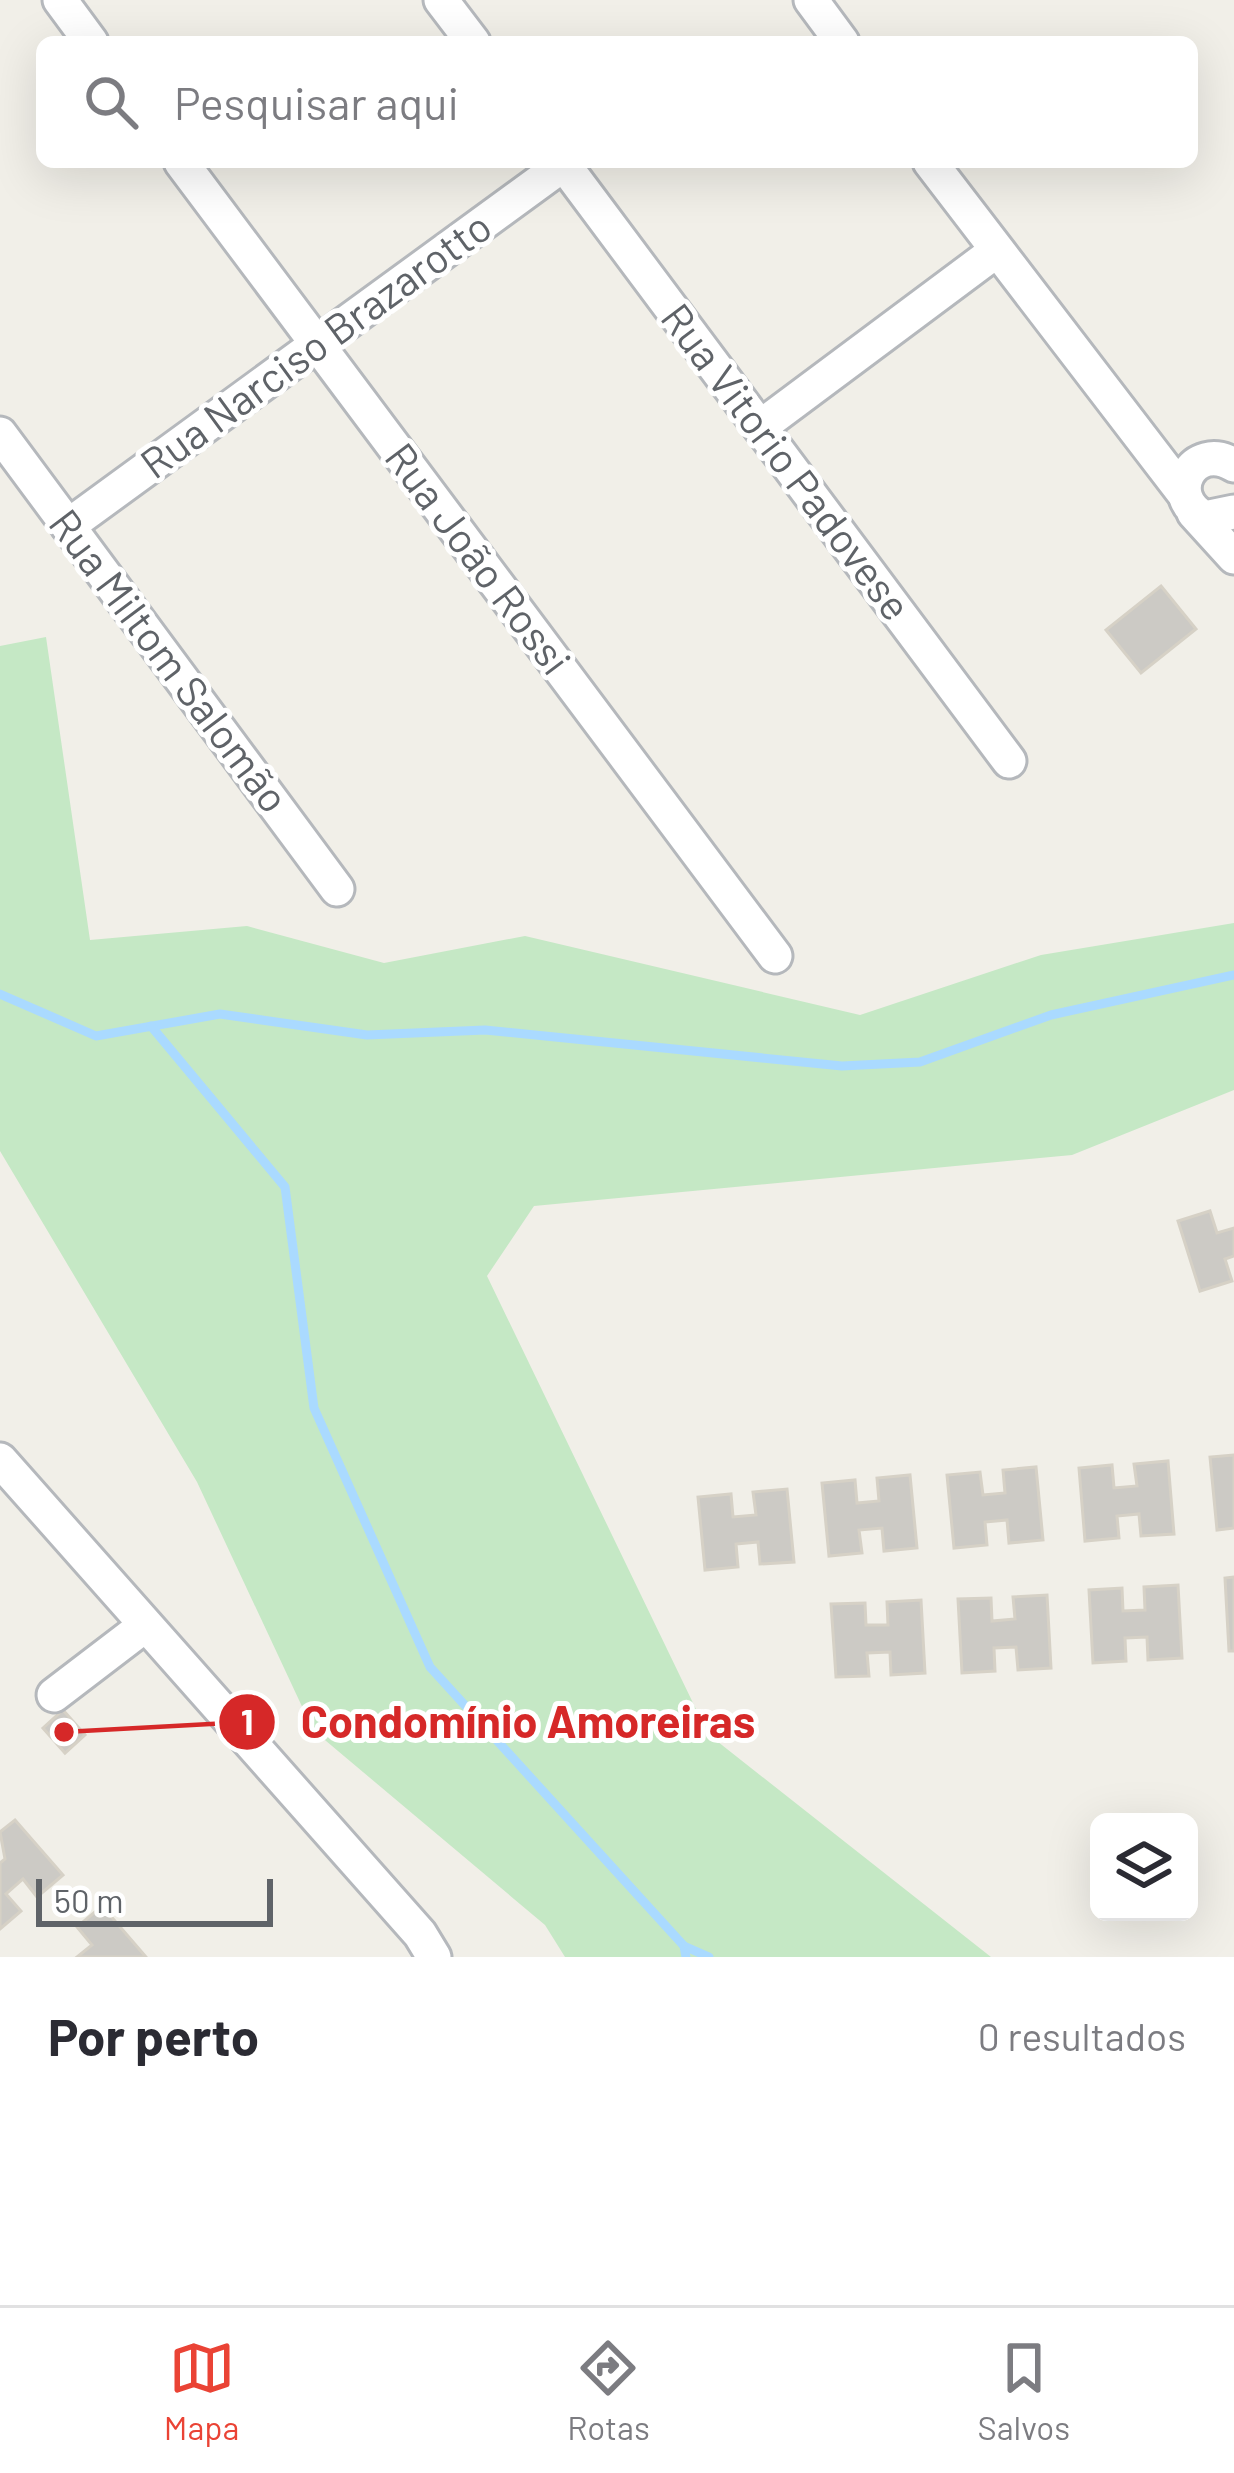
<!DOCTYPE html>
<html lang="pt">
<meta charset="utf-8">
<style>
:root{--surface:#fff;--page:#f2f2f3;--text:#2b2b33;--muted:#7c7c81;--line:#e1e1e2;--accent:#ea4335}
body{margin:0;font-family:Barlow,sans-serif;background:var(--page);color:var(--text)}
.controls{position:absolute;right:36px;bottom:36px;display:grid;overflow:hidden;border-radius:18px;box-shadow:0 12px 48px #0002}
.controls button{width:108px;height:108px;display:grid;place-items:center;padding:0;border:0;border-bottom:3px solid var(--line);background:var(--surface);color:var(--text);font:60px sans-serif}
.scale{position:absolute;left:36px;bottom:30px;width:237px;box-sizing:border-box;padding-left:12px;border:6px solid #5f6368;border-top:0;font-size:33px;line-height:42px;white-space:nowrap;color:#5f6368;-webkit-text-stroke:9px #fff;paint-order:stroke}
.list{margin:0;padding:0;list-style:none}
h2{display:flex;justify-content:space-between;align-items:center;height:156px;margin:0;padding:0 48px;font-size:51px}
h2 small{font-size:39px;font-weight:400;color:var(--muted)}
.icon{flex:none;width:66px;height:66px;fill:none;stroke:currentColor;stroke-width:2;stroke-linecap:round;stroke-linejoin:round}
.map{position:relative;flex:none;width:1234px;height:1957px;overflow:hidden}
.search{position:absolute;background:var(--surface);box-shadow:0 12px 48px #0002;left:36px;right:36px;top:36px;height:132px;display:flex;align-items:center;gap:30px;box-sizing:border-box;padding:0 42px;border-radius:18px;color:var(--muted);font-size:45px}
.sheet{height:348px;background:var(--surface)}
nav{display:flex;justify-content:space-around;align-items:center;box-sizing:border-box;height:168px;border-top:3px solid var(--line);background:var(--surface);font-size:33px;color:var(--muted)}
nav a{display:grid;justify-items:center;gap:6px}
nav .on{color:var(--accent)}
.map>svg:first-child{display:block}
.green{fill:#c5e8c5}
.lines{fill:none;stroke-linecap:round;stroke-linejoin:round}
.stream{stroke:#aadaff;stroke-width:9}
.building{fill:#cccac5;stroke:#d6d1c6;stroke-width:3}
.minor-casing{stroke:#b5b8bc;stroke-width:39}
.minor{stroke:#fff;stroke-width:33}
.labels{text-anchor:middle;stroke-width:10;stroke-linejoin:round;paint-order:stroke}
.street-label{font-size:42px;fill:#5f6368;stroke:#fff}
.leader{fill:none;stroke:#d62828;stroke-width:4.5}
.callout-dot{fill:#d62828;stroke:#fff;stroke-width:4.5}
.mark-label{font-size:36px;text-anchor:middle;font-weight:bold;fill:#fff}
.callout-label{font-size:45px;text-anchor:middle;font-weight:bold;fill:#d62828;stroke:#fff;stroke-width:10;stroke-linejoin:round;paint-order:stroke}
</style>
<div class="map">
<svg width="1234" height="1957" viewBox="0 0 1234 1957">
<rect width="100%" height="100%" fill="#f1efe8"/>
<path class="green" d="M 46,637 L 90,940 L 247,926 L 384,963 L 525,936 L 860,1015 L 1041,955 L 1234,923 L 1234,1090 L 1072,1155 L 534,1206 L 487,1276 L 708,1734 L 991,1957 L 565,1957 L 545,1925 L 313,1730 L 197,1482 L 0,1151 L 0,646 Z"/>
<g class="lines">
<g class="stream">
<path d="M 0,994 L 96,1036 L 220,1014 L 367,1035 L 485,1030 L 842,1066 L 920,1062 L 1051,1015 L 1234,975"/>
<path d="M 151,1026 L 285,1187 L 314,1408 L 430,1667 L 684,1946 L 686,1957"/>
<path d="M 684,1946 L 709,1957"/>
</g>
</g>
<g class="building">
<path d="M 1161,586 L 1196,629 L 1141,673 L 1106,630 Z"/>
<path d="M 1210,1211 L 1217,1233 L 1234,1228 L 1234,1256 L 1225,1259 L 1232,1281 L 1200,1291 L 1178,1221 Z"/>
<path d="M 1234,1455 L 1234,1528 L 1217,1530 L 1210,1457 Z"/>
<path d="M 1168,1461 L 1174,1534 L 1141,1536 L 1139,1514 L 1117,1516 L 1119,1538 L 1085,1541 L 1079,1468 L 1112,1465 L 1114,1488 L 1137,1486 L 1134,1464 Z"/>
<path d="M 1036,1467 L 1043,1540 L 1009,1543 L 1007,1520 L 985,1522 L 987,1545 L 954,1548 L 947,1475 L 980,1472 L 983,1495 L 1005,1493 L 1003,1470 Z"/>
<path d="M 910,1475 L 917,1548 L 884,1551 L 882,1528 L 859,1530 L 862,1553 L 829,1556 L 822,1483 L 855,1480 L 857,1503 L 879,1501 L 877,1478 Z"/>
<path d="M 787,1489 L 794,1562 L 760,1564 L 758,1542 L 736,1544 L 738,1567 L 705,1570 L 698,1497 L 731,1494 L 733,1517 L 756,1515 L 753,1492 Z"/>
<path d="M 1234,1577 L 1234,1651 L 1229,1651 L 1225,1578 Z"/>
<path d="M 1178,1585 L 1182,1658 L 1148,1660 L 1147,1637 L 1125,1638 L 1126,1661 L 1093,1663 L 1089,1590 L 1122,1588 L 1123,1611 L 1145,1610 L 1144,1587 Z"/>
<path d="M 1047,1595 L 1051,1668 L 1018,1670 L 1016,1647 L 994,1648 L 995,1671 L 962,1673 L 958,1599 L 991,1598 L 992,1621 L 1015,1619 L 1013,1597 Z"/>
<path d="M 921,1600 L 925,1673 L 891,1675 L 890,1652 L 867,1653 L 869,1676 L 836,1677 L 831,1604 L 865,1603 L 866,1625 L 888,1625 L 887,1602 Z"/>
<path d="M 63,1710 L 85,1735 L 65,1753 L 43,1728 Z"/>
<path d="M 15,1820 L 63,1875 L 37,1897 L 23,1879 L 6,1894 L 21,1911 L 0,1929 L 0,1863 L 5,1859 L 0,1832 Z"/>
<path d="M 102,1906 L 146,1957 L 77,1957 L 92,1945 L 77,1927 Z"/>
</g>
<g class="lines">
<g class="minor-casing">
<g id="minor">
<path d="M 60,0 L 91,42"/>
<path d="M 441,0 L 473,42"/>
<path d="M 811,0 L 842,42"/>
<path d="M 181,162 L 775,956"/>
<path d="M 562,162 L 1009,761"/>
<path d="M 930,162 L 1182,491"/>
<path d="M 760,427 L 996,251"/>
<path d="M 0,434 L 337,889"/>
<path d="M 1234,465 C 1193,440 1162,496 1205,518 L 1234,512"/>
<path d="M 1194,513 L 1234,557"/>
<path d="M 68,526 L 564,164"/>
<path d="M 0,1460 L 420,1934 L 434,1957"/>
<path d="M 54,1695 L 143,1627"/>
</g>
</g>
<use href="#minor" class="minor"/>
</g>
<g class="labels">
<g class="street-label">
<text transform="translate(316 345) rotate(-36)" y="15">Rua Narciso Brazarotto</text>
<text transform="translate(786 462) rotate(53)" y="15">Rua Vitorio Padovese</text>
<text transform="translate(478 559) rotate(53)" y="15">Rua João Rossi</text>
<text transform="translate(169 661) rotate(53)" y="15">Rua Miltom Salomão</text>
</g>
</g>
<path class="leader" d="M64 1732L247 1722"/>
<g class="callout-dot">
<circle cx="64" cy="1732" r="12"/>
<circle cx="247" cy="1722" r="30"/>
</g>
<g class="mark-label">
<text x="247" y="1735">1</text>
</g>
<g class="callout-label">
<text x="528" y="1738">Condomínio Amoreiras</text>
</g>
</svg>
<div class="controls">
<button><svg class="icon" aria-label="layers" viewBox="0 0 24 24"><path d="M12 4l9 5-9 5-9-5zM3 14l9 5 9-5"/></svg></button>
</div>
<div class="scale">50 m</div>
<div class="search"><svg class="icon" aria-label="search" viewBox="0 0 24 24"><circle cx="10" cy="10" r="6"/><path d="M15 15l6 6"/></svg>Pesquisar aqui</div>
</div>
<section class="sheet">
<h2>Por perto<small>0 resultados</small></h2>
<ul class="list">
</ul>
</section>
<nav>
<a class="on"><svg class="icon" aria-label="map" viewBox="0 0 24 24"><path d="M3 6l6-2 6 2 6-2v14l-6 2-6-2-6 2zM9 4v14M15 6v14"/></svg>Mapa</a>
<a><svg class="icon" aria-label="directions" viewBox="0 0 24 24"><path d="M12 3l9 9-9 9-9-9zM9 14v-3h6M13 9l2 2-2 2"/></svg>Rotas</a>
<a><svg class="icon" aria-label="saved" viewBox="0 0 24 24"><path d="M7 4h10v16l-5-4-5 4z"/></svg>Salvos</a>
</nav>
